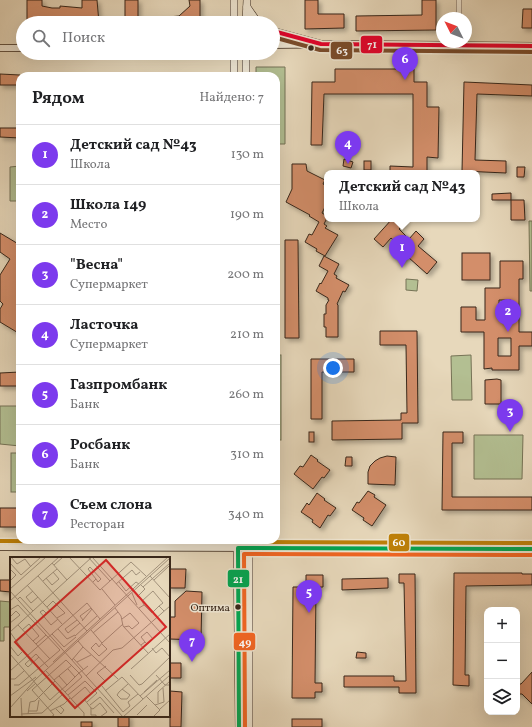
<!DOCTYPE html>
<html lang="ru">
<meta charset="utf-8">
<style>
:root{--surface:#fff;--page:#f2f2f2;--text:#202124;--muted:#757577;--line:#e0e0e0;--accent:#7c3aed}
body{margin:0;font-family:Vollkorn,serif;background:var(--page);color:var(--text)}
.controls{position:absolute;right:12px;bottom:12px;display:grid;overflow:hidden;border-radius:8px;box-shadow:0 4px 16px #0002}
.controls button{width:36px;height:36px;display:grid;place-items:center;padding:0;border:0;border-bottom:1px solid var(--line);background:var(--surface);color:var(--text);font:20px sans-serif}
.compass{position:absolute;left:436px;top:12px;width:36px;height:36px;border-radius:50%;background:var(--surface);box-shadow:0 4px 16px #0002;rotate:312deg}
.you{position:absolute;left:333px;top:368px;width:14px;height:14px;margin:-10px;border:3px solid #fff;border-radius:50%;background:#1a73e8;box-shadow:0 0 0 6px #1a73e833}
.badge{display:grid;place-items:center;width:26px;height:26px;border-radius:50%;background:var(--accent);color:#fff;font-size:13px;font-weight:700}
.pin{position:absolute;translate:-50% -33px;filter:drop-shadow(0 1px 2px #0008)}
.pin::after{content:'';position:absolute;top:21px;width:14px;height:12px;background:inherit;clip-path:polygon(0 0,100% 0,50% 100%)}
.popup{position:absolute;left:324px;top:170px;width:156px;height:52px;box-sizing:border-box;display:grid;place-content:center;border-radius:8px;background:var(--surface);filter:drop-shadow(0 1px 3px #0005);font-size:13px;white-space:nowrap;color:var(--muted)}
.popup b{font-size:15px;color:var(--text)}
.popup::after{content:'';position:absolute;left:50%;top:100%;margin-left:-8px;border:8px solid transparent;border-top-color:var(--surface)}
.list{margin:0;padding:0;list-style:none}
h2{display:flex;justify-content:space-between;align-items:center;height:52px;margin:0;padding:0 16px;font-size:17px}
h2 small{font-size:13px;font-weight:400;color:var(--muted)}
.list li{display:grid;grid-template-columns:26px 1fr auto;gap:12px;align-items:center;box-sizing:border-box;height:60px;padding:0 16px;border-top:1px solid var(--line)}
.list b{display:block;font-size:15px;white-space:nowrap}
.list p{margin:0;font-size:13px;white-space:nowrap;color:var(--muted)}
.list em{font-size:13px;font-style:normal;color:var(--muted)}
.icon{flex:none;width:22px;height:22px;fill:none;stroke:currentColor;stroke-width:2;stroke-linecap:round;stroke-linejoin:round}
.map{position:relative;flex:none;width:532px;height:727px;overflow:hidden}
.search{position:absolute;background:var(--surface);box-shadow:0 4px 16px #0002;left:16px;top:16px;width:264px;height:44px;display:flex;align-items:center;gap:10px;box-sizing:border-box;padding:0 14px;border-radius:22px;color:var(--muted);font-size:15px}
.panel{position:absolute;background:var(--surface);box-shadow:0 4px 16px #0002;left:16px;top:72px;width:264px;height:472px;border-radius:12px}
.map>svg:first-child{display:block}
.green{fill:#b3bf92;stroke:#767356}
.building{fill:#d38e6a;stroke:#38271a;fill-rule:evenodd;filter:url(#shadow)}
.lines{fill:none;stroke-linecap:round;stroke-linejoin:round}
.minor-casing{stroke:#645342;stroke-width:6}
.tertiary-casing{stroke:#645342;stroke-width:8}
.secondary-casing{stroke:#38271a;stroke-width:8}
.minor{stroke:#efe6d3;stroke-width:5}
.tertiary{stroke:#efe6d3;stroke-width:6}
.secondary{stroke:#efe6d3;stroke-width:7}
.bus-1-casing{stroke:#efe6d3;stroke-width:7}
.bus-2-casing{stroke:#efe6d3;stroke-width:7}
.bus-3-casing{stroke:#efe6d3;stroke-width:7}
.bus-4-casing{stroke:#efe6d3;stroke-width:7}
.bus-5-casing{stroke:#efe6d3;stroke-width:7}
.bus-1{stroke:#00a651;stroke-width:4}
.bus-2{stroke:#f26522;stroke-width:4}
.bus-3{stroke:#be8008;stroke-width:4}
.bus-4{stroke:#e4002b;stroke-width:4}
.bus-5{stroke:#7a4b2a;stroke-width:4}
.bus-dot{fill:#38271a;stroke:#efe6d3;stroke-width:1.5}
.labels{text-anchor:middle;stroke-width:3;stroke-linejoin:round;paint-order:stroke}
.bus-label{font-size:11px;fill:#38271a;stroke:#efe6d3;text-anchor:end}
.inset-road{fill:none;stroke:#a1917b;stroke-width:1}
.view{fill:#d62828;fill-opacity:0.15;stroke:#d62828;stroke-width:2}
.inset-edge{fill:none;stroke:#38271a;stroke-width:2}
.line-badge{stroke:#efe6d3;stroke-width:1.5}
.badge-label{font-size:11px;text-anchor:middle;font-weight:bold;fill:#fff}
</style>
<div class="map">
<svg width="532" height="727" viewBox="0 0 532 727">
<defs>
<filter id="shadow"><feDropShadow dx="3" dy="3" stdDeviation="2" flood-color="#0004"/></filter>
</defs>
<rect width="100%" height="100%" fill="#e7d8bb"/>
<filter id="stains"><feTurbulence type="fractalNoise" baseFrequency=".005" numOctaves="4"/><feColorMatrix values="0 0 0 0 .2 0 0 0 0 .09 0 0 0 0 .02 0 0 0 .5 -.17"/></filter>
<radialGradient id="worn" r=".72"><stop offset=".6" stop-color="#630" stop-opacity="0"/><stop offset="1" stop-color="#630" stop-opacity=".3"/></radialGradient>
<g class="green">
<path d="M 256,67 L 285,67 L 285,144 L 276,144 L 276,76 L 256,76 Z"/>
<path d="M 20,166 L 20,201 L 10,201 L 10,167 Z"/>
<path d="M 529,221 L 532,221 L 532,291 L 530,291 Z"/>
<path d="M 406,279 L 418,280 L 417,291 L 406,290 Z"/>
<rect x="276" y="355" width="5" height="85"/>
<path d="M 471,355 L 472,400 L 452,400 L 451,356 Z"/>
<path d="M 0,406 L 20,406 L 20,446 L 0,444 Z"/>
<path d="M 474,435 L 523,435 L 522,479 L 474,479 Z"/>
<rect x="11" y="453" width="9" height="39"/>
<path d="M 0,601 L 11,602 L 11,627 L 4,627 L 4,641 L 0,641 Z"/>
</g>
<g class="building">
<path d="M 27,0 L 42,0 L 42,6 L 52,8 L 60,8 L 60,6 L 82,8 L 82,0 L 97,0 L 99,23 L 27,23 Z"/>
<rect x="125" y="0" width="13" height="23"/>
<path d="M 189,0 L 200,0 L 200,16 L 194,23 L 158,23 L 158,18 L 179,16 L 190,6 Z"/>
<path d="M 305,0 L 318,0 L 318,14 L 344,14 L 344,28 L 305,29 Z"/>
<path d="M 422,0 L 436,0 L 436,30 L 356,31 L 356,16 L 422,15 Z"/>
<path d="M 523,9 L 532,9 L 532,28 L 522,28 Z"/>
<path d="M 335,69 L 414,69 L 414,82 L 427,82 L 427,107 L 439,107 L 438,158 L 427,157 L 427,173 L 390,173 L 390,166 L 413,167 L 413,94 L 324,94 L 322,145 L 311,145 L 312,82 L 335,82 Z"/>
<path d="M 0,74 L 20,75 L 20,85 L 0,85 Z"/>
<path d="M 464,82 L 532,85 L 532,96 L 477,94 L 475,160 L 506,161 L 506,173 L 462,171 Z"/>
<path d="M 0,128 L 20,128 L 20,138 L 0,137 Z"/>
<path d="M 344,159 L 353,162 L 351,168 L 343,166 Z"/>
<rect x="364" y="161" width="7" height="9"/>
<path d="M 292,164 L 306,164 L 307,171 L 325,180 L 323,184 L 327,186 L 327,203 L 322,213 L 327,216 L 327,218 L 324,224 L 327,226 L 325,228 L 338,235 L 325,256 L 316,251 L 317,249 L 305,242 L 309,234 L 312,235 L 319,222 L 309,216 L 310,215 L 286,202 L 292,189 Z"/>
<path d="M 517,167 L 525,167 L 524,177 L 517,177 Z"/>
<path d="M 511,193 L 511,200 L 492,200 L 492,194 Z"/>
<path d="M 511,200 L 524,200 L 525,220 L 511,220 Z"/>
<path d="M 392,219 L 404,219 L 406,221 L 399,229 L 409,239 L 416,231 L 424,239 L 418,246 L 437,262 L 427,274 L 408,257 L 402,264 L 394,256 L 402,248 L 391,238 L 383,247 L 374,239 Z"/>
<path d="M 0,233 L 20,245 L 20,334 L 0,322 L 0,309 L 3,304 L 0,301 L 0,275 L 10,259 L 0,252 Z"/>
<path d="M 285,240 L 298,240 L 299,338 L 285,338 Z"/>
<rect x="462" y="253" width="28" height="27"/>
<path d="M 324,256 L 339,264 L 334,274 L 337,276 L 336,278 L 349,285 L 345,292 L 343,291 L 337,304 L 338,305 L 338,337 L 326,337 L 326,327 L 324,327 L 324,314 L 326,314 L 326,305 L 329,300 L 328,300 L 328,298 L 316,291 L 320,283 L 321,284 L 328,271 L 319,266 Z"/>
<path d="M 500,261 L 523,261 L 523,279 L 519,279 L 519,332 L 532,332 L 532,346 L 519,346 L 519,370 L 492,370 L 492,368 L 484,369 L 484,332 L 461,332 L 461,307 L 476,307 L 476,320 L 485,320 L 485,288 L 500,288 ZM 499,300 L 511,300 L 511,319 L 499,319 ZM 498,338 L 511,338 L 511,356 L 498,356 Z"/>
<path d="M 380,331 L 417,331 L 418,423 L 402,423 L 402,439 L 332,440 L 332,421 L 401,420 L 401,413 L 407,413 L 406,345 L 380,345 Z"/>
<path d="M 311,359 L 354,359 L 354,372 L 322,372 L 322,419 L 311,419 Z"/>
<path d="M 20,372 L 20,386 L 0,386 L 0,373 Z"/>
<path d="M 497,379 L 501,380 L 501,404 L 485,404 L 485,380 Z"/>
<rect x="309" y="432" width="5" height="10"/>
<path d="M 443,432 L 463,432 L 463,443 L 452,443 L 452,497 L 532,497 L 532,510 L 442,510 Z"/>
<path d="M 311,455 L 318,460 L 317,461 L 330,470 L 324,478 L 322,477 L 313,489 L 294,474 L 300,466 L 303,467 Z"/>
<path d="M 387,456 L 396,457 L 395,485 L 368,484 L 368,472 L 370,466 L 375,461 L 380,458 Z"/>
<path d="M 346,457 L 352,457 L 352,466 L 345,466 Z"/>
<path d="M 368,491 L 375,495 L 374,497 L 386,505 L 372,526 L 363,520 L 364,518 L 352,510 L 357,502 L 359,503 Z"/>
<path d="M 317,493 L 325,499 L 324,500 L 336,508 L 330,516 L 328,515 L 320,528 L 312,522 L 313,520 L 301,512 L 307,503 L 309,505 Z"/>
<rect x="0" y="508" width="20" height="19"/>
<path d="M 169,569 L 186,569 L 185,588 L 169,588 Z"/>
<path d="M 454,573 L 522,573 L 522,574 L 532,574 L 532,585 L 466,586 L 465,675 L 469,675 L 469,686 L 453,685 Z"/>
<path d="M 399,574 L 415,574 L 416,693 L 399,693 L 399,687 L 344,687 L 344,676 L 394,676 L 394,681 L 406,681 L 404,583 L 399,583 Z"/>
<path d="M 306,575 L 323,575 L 323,587 L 316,587 L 315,683 L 322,683 L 322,692 L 315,692 L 315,698 L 292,698 L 293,587 L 306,587 Z"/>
<path d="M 388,578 L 388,588 L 342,590 L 342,579 Z"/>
<path d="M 0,580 L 11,580 L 11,592 L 0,591 Z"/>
<path d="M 186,591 L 202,592 L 201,640 L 169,639 L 169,617 L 175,617 L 175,601 Z"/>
<path d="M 357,652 L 366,653 L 366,658 L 356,658 Z"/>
<path d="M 169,663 L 181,663 L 181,678 L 170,678 Z"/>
<path d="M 532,672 L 532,704 L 522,694 L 517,694 L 517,684 L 521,684 Z"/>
<path d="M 170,691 L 182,692 L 181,727 L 170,727 Z"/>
<rect x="118" y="716" width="11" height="11"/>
<rect x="292" y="719" width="30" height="8"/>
<rect x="81" y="722" width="11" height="5"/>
</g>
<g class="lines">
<g class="minor-casing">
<path id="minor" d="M 459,0 L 459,18"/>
</g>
<g class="tertiary-casing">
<g id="tertiary">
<path d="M 273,45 L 347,44 L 532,46"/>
<path d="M 0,48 L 23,48"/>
<path d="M 0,547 L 532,549"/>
</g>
</g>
<g class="secondary-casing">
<g id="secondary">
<path d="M 247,7 L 258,23"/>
<path d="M 234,23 L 234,0"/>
<path d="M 246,23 L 247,0"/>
<path d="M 273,31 L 321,44"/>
<path d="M 234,53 L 234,76"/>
<path d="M 246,76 L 246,53"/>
<path d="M 237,540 L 239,727"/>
<path d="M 249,727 L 249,540"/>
</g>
</g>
<use href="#minor" class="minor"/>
<use href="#tertiary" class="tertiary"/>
<use href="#secondary" class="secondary"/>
<g class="bus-1-casing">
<path id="bus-1" d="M 239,727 L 238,548 L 532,549"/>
</g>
<g class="bus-2-casing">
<path id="bus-2" d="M 245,727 L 244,554 L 532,555"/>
</g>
<g class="bus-3-casing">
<path id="bus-3" d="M 0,541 L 532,543"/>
</g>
<g class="bus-4-casing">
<path id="bus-4" d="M 273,31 L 321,44 L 532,46"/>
</g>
<g class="bus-5-casing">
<path id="bus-5" d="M 273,37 L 320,50 L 532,52"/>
</g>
<use href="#bus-1" class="bus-1"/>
<use href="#bus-2" class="bus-2"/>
<use href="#bus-3" class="bus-3"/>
<use href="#bus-4" class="bus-4"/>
<use href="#bus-5" class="bus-5"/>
</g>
<g class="bus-dot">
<circle cx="311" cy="48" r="3.5"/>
<circle cx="238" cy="607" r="3.5"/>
</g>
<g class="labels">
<g class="bus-label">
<text x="230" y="611">Оптима</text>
</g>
</g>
<g transform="translate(10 557)">
<rect width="160" height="160" fill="#e7d8bb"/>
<path class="inset-road" d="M 1,0 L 7,7 L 15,2 L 21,10M 59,0 L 90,33 L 121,5 L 136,19M 78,0 L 100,24M 82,0 L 160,86M 0,6 L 11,18M 42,6 L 57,23M 44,8 L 53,0M 0,12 L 6,18 L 0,24M 11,18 L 31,0M 28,19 L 77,74M 140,19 L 160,41M 36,21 L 42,28 L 49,22 L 43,15M 144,23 L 159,9M 33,24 L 47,12M 83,25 L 86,22 L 78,12 L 80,10 L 91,22 L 88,25 L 86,22M 109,25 L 116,34 L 126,25 L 129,27M 106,27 L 122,13 L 126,18 L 130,15M 17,28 L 52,67M 133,30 L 160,6M 0,32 L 36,0M 92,32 L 105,48M 0,34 L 113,160M 23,34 L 16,40 L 21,46 L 28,40M 122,36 L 127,48M 127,40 L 135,32 L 131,28M 8,42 L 10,40 L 23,54M 0,44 L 49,0M 134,48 L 132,44 L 143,34 L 153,46 L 149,49 L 154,54M 37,50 L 43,44 L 55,56 L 47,61M 105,51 L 111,59 L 113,69 L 138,96M 129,51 L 134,48 L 142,56 L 149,49M 0,53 L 8,48 L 50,93 L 9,128 L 4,128M 37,57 L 33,53 L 30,55 L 41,68 L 48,62M 0,60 L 6,54 L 10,58 L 0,66M 112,62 L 120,56 L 129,66 L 122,72 L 119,69 L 114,70M 67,63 L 55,72 L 58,76 L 70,66M 73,63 L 70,59 L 81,51M 72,64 L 82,52M 8,68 L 40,102M 48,72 L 57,82 L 65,78M 12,73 L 19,67 L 29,79 L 23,84M 81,73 L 92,86 L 113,67M 0,75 L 82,0M 0,75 L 22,106M 83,76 L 108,55M 42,77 L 54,90 L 66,80M 65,79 L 87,59M 92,86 L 89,90 L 86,86 L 81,91 L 89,99 L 97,92 L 92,87M 26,87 L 36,78M 131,88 L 135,85 L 131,80 L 137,75 L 143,82 L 137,87 L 135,85M 0,89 L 8,99 L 12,95M 73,90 L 108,122M 142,91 L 146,96 L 152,91 L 160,100M 0,97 L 40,143 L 50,134M 26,97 L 15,107 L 18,110 L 29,100M 26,97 L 38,110M 63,101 L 74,113M 62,103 L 73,90 L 68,84M 43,105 L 158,0M 67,105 L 81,98M 96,109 L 87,116 L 95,124 L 103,118M 121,112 L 160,77M 0,114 L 77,46 L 90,62M 36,114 L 74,156 L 74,160M 120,118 L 129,128 L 132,127 L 160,100M 146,118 L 155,128 L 160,128M 49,119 L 57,128 L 65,120 L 58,112M 76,119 L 103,93 L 112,91 L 160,49M 0,122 L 5,122 L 14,114M 44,123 L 62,108M 92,129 L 113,155 L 120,149 L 118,145 L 128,137M 112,132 L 120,138 L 117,142 L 111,142 L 107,138 L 109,135 L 118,127M 17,134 L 26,126M 95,134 L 112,120 L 133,142M 55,135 L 72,120 L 69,116 L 78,109M 134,135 L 147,123M 58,138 L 75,124 L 87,136 L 77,145M 0,139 L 26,120M 130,139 L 160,113M 136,139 L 150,153 L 143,160M 11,141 L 12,160M 61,142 L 75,130 L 81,137 L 74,142 L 81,151 L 83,152 L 90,146 L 97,155 L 90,160M 148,146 L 148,135 L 160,124M 80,148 L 90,140 L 104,156M 145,148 L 154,145 L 153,131M 0,151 L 26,122 L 160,1M 81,151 L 81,158 L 86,158 L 86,160M 46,152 L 51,157 L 54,153 L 50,149M 150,152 L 160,143M 19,154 L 27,154 L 29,143M 40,154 L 54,147 L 60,141M 11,157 L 32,156 L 53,137 L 50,134 L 57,128M 18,157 L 20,145 L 25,144 L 45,124M 127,158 L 137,148M 41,160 L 44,158 L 22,133 L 56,103 L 69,116 L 65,120M 113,160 L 160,118"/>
<path class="view" d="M 96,3 L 156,70 L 65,151 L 5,85 Z"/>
<rect width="160" height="160" class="inset-edge"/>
</g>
<g class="line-badge">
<rect x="360" y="35" width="23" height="19" rx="4" fill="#e4002b"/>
<rect x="330" y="41" width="23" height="19" rx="4" fill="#7a4b2a"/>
<rect x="388" y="533" width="22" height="19" rx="4" fill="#be8008"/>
<rect x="227" y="569" width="23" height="19" rx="4" fill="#00a651"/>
<rect x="233" y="632" width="23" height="19" rx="4" fill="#f26522"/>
</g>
<g class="badge-label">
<text x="372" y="48">71</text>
<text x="342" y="54">63</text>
<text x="399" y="546">60</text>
<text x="238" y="583">21</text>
<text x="245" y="646">49</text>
</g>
<rect width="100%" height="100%" filter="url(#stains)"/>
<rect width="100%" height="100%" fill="url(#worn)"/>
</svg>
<div class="controls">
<button>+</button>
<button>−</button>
<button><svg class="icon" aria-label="layers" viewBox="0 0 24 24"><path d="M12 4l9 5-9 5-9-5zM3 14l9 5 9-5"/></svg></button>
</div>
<svg class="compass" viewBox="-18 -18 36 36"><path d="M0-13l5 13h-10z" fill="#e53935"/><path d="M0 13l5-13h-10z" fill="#757577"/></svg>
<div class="you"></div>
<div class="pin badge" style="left:402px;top:268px">1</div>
<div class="popup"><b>Детский сад №43</b>Школа</div>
<div class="pin badge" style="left:508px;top:332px">2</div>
<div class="pin badge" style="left:510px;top:432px">3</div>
<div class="pin badge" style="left:348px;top:164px">4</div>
<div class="pin badge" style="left:309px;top:613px">5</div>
<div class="pin badge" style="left:405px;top:80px">6</div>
<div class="pin badge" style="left:192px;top:662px">7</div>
<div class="search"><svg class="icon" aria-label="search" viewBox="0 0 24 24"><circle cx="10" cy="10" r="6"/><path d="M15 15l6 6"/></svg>Поиск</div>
<section class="panel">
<h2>Рядом<small>Найдено: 7</small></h2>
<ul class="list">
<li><span class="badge">1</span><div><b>Детский сад №43</b><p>Школа</p></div><em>130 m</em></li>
<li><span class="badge">2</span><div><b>Школа 149</b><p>Место</p></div><em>190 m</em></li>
<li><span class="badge">3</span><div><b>&quot;Весна&quot;</b><p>Супермаркет</p></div><em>200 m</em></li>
<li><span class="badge">4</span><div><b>Ласточка</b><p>Супермаркет</p></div><em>210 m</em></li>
<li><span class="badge">5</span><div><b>Газпромбанк</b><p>Банк</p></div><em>260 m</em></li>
<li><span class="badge">6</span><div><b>Росбанк</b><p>Банк</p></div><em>310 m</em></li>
<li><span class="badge">7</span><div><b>Съем слона</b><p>Ресторан</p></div><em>340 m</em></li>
</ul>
</section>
</div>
